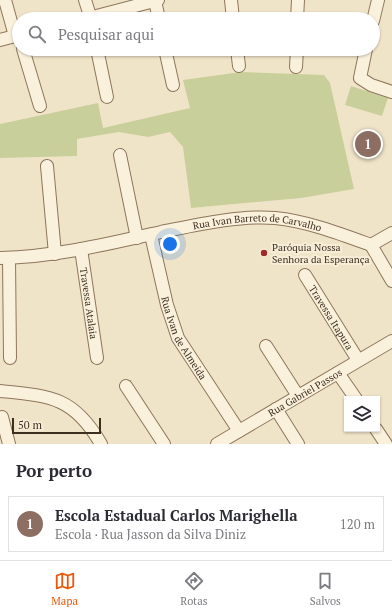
<!DOCTYPE html>
<html lang="pt">
<meta charset="utf-8">
<style>
:root{--surface:#fff;--page:#f7f7f7;--text:#2b2b33;--muted:#7c7c81;--line:#e1e1e2;--accent:#ea580c}
body{margin:0;font-family:"PT Serif",serif;background:var(--page);color:var(--text)}
.controls{position:absolute;right:12px;bottom:12px;display:grid;overflow:hidden;border-radius:0px;box-shadow:0 1px 3px #0004}
.controls button{width:36px;height:36px;display:grid;place-items:center;padding:0;border:0;border-bottom:1px solid var(--line);background:var(--surface);color:var(--text);font:20px sans-serif}
.scale{position:absolute;left:12px;bottom:10px;width:89px;box-sizing:border-box;padding-left:4px;border:2px solid #3d2e20;border-top:0;font-size:11px;line-height:14px;white-space:nowrap;color:#3d2e20;-webkit-text-stroke:3px #f7eed8;paint-order:stroke}
.you{position:absolute;left:170px;top:244px;width:14px;height:14px;margin:-10px;border:3px solid #fff;border-radius:50%;background:#1a73e8;box-shadow:0 0 0 6px #1a73e833}
.badge{display:grid;place-items:center;width:26px;height:26px;border-radius:50%;background:var(--accent);color:#fff;font-size:13px;font-weight:700}
.pin{position:absolute;translate:-50% -50%;border:2px solid #fff;box-shadow:0 1px 4px #0006}
.list{margin:0;padding:0;list-style:none}
h2{display:flex;justify-content:space-between;align-items:center;height:52px;margin:0;padding:0 16px;font-size:17px}
h2 small{font-size:13px;font-weight:400;color:var(--muted)}
.list li{display:grid;grid-template-columns:26px 1fr auto;gap:12px;align-items:center;box-sizing:border-box;height:56px;margin:0 8px 8px;padding:0 8px;border:1px solid var(--line);border-radius:0px}
.list b{display:block;font-size:15px;white-space:nowrap}
.list p{margin:0;font-size:13px;white-space:nowrap;color:var(--muted)}
.list em{font-size:13px;font-style:normal;color:var(--muted)}
.icon{flex:none;width:22px;height:22px;fill:none;stroke:currentColor;stroke-width:2;stroke-linecap:round;stroke-linejoin:round}
.map{position:relative;flex:none;width:392px;height:444px;overflow:hidden}
.search{position:absolute;background:var(--surface);box-shadow:0 1px 3px #0004;left:12px;right:12px;top:12px;height:44px;display:flex;align-items:center;gap:10px;box-sizing:border-box;padding:0 14px;border-radius:22px;color:var(--muted);font-size:15px}
.sheet{height:116px;background:var(--surface)}
nav{display:flex;justify-content:space-around;align-items:center;box-sizing:border-box;height:56px;border-top:1px solid var(--line);background:var(--surface);font-size:11px;color:var(--muted)}
nav a{display:grid;justify-items:center;gap:2px}
nav .on{color:var(--accent)}
.map>svg:first-child{display:block}
.green{fill:#c9cf9b}
.lines{fill:none;stroke-linecap:round;stroke-linejoin:round}
.minor-casing{stroke:#8d765c;stroke-width:14}
.minor{stroke:#faf1dc;stroke-width:12}
.poi-dot{fill:#9e2a2b;stroke:#f7eed8;stroke-width:1.5}
.labels{text-anchor:middle;stroke-width:4;stroke-linejoin:round;paint-order:stroke}
.street-label{font-size:10px;fill:#3d2e20;stroke:#f7eed8}
.poi-label{font-size:10px;fill:#3d2e20;stroke:#f7eed8;text-anchor:start}
</style>
<div class="map">
<svg width="392" height="444" viewBox="0 0 392 444">
<rect width="100%" height="100%" fill="#f0e4c8"/>
<g class="green">
<path d="M 241,72 L 324,75 L 330,83 L 354,189 L 301,198 L 191,208 L 183,147 L 170,132 L 148,137 L 119,132 L 77,139 L 77,156 L 0,158 L 0,124 L 98,103 L 103,128 L 190,108 L 183,80 Z"/>
<path d="M 351,86 L 388,98 L 382,116 L 345,105 Z"/>
</g>
<g class="lines">
<g class="minor-casing">
<g id="minor">
<path d="M 5,0 L 15,36"/>
<path d="M 85,0 L 91,19"/>
<path d="M 231,0 L 233,19"/>
<path d="M 155,1 L 159,19"/>
<path d="M 85,19 L 158,0"/>
<path d="M 297,19 L 298,0"/>
<path d="M 373,21 L 378,0"/>
<path d="M 0,40 L 19,35"/>
<path d="M 23,49 L 40,106"/>
<path d="M 97,49 L 107,97"/>
<path d="M 165,49 L 173,85"/>
<path d="M 237,49 L 239,66"/>
<path d="M 366,49 L 360,78 L 371,85 L 392,92"/>
<path d="M 296,67 L 297,49"/>
<path d="M 120,155 L 137,238"/>
<path d="M 47,166 L 55,254"/>
<path id="s1" d="M 151,235 L 167,305 L 178,338 L 239,431"/>
<path d="M 371,245 L 392,281"/>
<path d="M 371,245 L 392,233"/>
<path id="s2" d="M 81,249 L 97,358"/>
<path id="s3" d="M 0,258 C 54,257 108,244 161,232 C 196,225 239,215 275,218 C 307,221 341,234 371,245"/>
<path d="M 9,258 L 10,358"/>
<path id="s4" d="M 305,275 L 358,360"/>
<path d="M 266,346 L 298,396"/>
<path d="M 338,373 L 356,399"/>
<path d="M 126,386 L 164,444"/>
<path d="M 0,391 C 51,396 74,397 101,444"/>
<path d="M 276,409 L 298,444"/>
<path d="M 2,417 L 9,444"/>
<path d="M 376,429 L 386,444"/>
<path id="s5" d="M 217,444 L 392,341"/>
</g>
</g>
<use href="#minor" class="minor"/>
</g>
<circle class="poi-dot" cx="264" cy="253" r="4"/>
<g class="labels">
<g class="street-label">
<text dy="4" stroke="none"><textPath href="#s3" startOffset="261">Rua Ivan Barreto de Carvalho</textPath></text>
<text dy="4" stroke="none"><textPath href="#s2" startOffset="55">Travessa Atalaia</textPath></text>
<text dy="4" stroke="none"><textPath href="#s4" startOffset="50">Travessa Itapura</textPath></text>
<text dy="4" stroke="none"><textPath href="#s1" startOffset="109">Rua Ivan de Almeida</textPath></text>
<text dy="4" stroke="none"><textPath href="#s5" startOffset="102">Rua Gabriel Passos</textPath></text>
</g>
<g class="poi-label">
<text x="272" y="251">Paróquia Nossa<tspan x="272" dy="12">Senhora da Esperança</tspan></text>
</g>
</g>
</svg>
<div class="controls">
<button><svg class="icon" aria-label="layers" viewBox="0 0 24 24"><path d="M12 4l9 5-9 5-9-5zM3 14l9 5 9-5"/></svg></button>
</div>
<div class="scale">50 m</div>
<div class="you"></div>
<div class="pin badge" style="left:368px;top:144px;background:#8d6e63">1</div>
<div class="search"><svg class="icon" aria-label="search" viewBox="0 0 24 24"><circle cx="10" cy="10" r="6"/><path d="M15 15l6 6"/></svg>Pesquisar aqui</div>
</div>
<section class="sheet">
<h2>Por perto<small></small></h2>
<ul class="list">
<li><span class="badge" style="background:#8d6e63">1</span><div><b>Escola Estadual Carlos Marighella</b><p>Escola · Rua Jasson da Silva Diniz</p></div><em>120 m</em></li>
</ul>
</section>
<nav>
<a class="on"><svg class="icon" aria-label="map" viewBox="0 0 24 24"><path d="M3 6l6-2 6 2 6-2v14l-6 2-6-2-6 2zM9 4v14M15 6v14"/></svg>Mapa</a>
<a><svg class="icon" aria-label="directions" viewBox="0 0 24 24"><path d="M12 3l9 9-9 9-9-9zM9 14v-3h6M13 9l2 2-2 2"/></svg>Rotas</a>
<a><svg class="icon" aria-label="saved" viewBox="0 0 24 24"><path d="M7 4h10v16l-5-4-5 4z"/></svg>Salvos</a>
</nav>
